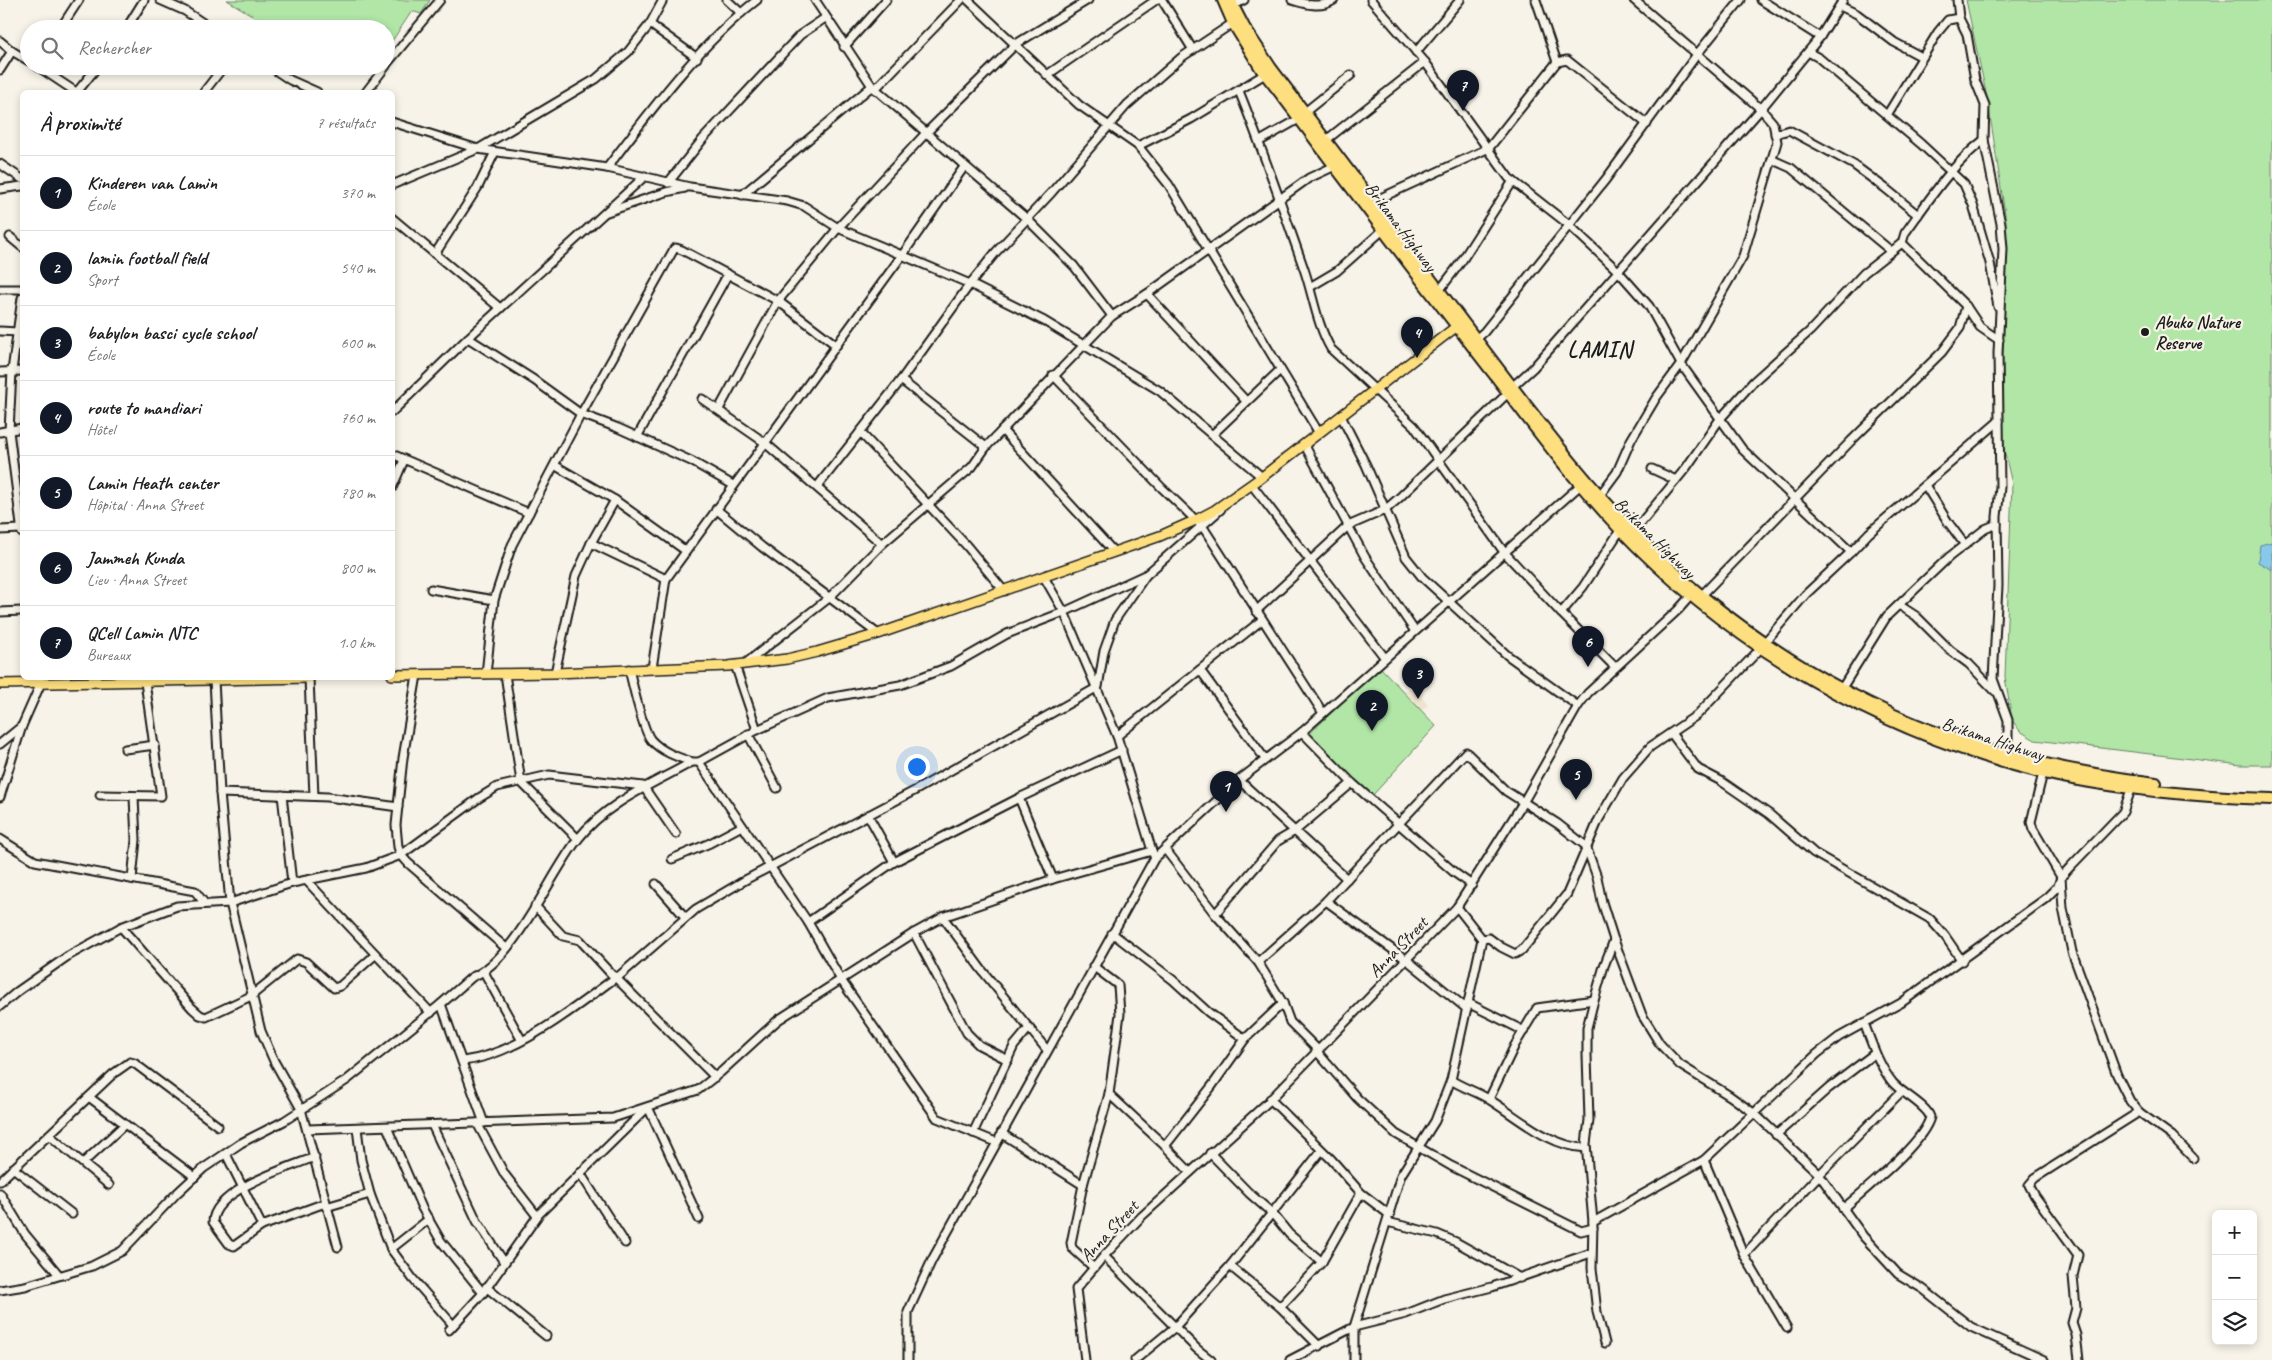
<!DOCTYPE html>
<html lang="fr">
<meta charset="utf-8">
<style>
:root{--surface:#fff;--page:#f2f2f2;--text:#202124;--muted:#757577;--line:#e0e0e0;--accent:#111827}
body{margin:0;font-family:Caveat,sans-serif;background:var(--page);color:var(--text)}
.controls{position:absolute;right:15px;bottom:15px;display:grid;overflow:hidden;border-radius:8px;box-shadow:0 2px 8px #0003}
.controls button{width:45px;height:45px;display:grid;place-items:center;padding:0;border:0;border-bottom:1px solid var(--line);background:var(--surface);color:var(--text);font:25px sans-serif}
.you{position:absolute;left:916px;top:766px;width:18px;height:18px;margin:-12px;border:4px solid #fff;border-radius:50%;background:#1a73e8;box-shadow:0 0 0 8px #1a73e833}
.badge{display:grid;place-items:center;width:32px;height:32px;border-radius:50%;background:var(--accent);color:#fff;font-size:16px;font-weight:700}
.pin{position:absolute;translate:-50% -41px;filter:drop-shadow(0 1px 2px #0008)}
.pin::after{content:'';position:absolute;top:26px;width:18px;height:15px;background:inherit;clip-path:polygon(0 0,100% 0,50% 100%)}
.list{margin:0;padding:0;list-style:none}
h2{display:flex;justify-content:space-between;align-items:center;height:65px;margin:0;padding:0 20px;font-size:21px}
h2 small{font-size:16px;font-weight:400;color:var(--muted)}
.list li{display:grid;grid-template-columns:32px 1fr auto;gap:15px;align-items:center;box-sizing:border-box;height:75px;padding:0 20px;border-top:1px solid var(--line)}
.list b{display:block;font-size:19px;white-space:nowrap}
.list p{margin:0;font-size:16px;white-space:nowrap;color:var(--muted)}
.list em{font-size:16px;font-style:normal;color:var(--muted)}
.icon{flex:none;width:28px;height:28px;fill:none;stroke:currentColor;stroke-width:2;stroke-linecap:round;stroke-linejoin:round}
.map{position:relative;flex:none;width:2272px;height:1360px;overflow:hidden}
.search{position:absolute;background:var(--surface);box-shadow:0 2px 8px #0003;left:20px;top:20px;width:375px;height:55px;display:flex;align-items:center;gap:12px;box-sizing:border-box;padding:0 18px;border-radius:28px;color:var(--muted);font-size:19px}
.panel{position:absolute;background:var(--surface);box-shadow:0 2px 8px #0003;left:20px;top:90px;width:375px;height:590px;border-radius:8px}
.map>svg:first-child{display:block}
.built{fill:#efe4ce}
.green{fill:#b1e6a7;stroke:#668162}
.water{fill:#88c9e9;stroke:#5d8497}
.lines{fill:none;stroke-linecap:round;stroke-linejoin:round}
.minor-casing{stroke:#1c1c1c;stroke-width:11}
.major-casing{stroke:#1c1c1c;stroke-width:12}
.highway-casing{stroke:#1c1c1c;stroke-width:14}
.minor{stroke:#f7f3e8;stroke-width:7}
.major{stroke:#fedf80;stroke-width:9}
.highway{stroke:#fedf80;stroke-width:10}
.poi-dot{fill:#1c1c1c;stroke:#f7f3e8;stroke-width:2}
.labels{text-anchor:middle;stroke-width:4.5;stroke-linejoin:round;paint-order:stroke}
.street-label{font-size:18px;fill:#1c1c1c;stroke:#f7f3e8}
.poi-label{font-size:18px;font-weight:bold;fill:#1c1c1c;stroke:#f7f3e8;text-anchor:start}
.district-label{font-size:22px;font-weight:bold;letter-spacing:1px;fill:#1c1c1c;stroke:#f7f3e8}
</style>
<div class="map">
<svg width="2272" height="1360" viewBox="0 0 2272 1360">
<rect width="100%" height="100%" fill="#f7f3e8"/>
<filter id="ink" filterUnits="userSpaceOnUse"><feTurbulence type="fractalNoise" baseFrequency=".02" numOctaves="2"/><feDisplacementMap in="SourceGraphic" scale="10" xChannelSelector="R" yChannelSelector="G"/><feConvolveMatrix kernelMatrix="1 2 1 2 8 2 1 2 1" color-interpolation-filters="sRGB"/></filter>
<g filter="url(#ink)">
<path class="built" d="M 1413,686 L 1428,705 L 1421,711 L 1405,691 Z"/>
<g class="green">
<path d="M 227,0 L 430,0 L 421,14 L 412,11 L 386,50 L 386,29 L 275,29 Z"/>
<path d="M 1966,0 L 2272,0 L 2272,765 L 2241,765 L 2035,740 L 2020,731 L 2012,720 L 2005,677 L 2012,484 L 2001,437 L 2006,221 L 1988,102 Z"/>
<path d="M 1380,667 L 1436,726 L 1371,797 L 1308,735 Z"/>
</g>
<path class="water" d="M 2272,542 L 2272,570 L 2258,562 L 2260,545 Z"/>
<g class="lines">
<g class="minor-casing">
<g id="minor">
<path d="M 160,0 L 185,11 L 212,29"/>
<path d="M 727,0 L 741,13"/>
<path d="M 815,0 L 872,86 L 1027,219 L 1074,266 L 1112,316"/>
<path d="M 968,0 L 1079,105 L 1138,146 L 1169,185 L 1319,433"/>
<path d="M 1162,0 L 1193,50"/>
<path d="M 1292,0 C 1305,4 1321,9 1334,0"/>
<path d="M 1371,0 L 1425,62 L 1509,178 L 1568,224 L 1618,271 L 1649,306 L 1681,364 L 1742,449 L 1851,552 L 1806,594 L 1765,642"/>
<path d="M 1536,0 L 1557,62"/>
<path d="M 1761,0 L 1820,37"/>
<path d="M 1957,0 L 1959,18 L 1967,34 L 1975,80 L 1985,105 L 1984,140 L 2001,224 L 2003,249 L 1998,353 L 2000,487 L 1997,517 L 1998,586 L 1993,679 L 2008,720 L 2008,757"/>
<path d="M 1233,6 L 1244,0"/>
<path d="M 1840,6 L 1857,14 L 1894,42 L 1922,57"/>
<path d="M 650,24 L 697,58"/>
<path d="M 60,29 L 79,0"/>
<path d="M 126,29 L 144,0"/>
<path d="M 0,41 L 12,51"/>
<path d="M 844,47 L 886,0"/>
<path d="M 1416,52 L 1460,0"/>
<path d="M 1808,52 L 1819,58 L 1921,144 L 1964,184 L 1973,205 L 1990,263 L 1998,307"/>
<path d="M 386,65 L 440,0"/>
<path d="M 37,66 L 76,92"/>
<path d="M 269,66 L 290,80 L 317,92"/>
<path d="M 0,70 L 12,51 L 29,61"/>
<path d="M 1047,75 L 1156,0"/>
<path d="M 875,89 L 961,0"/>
<path d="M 1239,91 C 1263,150 1283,209 1304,269 C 1313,295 1317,325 1331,349 L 1414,426 L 1504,552 L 1561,613 L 1615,667"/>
<path d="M 77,92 L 98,66"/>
<path d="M 204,92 L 224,66"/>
<path d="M 366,92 L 386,66"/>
<path d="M 1305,112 L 1351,75"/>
<path d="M 1887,115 L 1938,32 L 1948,20 L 1959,18"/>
<path d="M 392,122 L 478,149 L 607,168 L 690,187 L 787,201 L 804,206 L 838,228 L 970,284 L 1044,321 L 1160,391 L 1262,477"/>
<path d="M 1775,134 L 1789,130 L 1854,165 L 1885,188 L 1918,215"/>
<path d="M 1260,141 L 1299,119"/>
<path d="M 1325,141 L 1425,62"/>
<path d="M 1138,146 L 1191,119 L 1265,74"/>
<path d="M 1773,160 L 1791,168 L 1891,251"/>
<path d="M 0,164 L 22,179"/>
<path d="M 607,168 C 651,110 699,45 757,0"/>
<path d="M 668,183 L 703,139 L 800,35 L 825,18"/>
<path d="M 392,185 L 478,149 L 596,79 L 628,52 L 650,24 L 663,0"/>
<path d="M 0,189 L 22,186"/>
<path d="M 742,195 L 872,86"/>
<path d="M 1372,202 L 1489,148 L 1557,62 L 1567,60 L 1647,124"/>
<path d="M 607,212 L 666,192 L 685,188"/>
<path d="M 392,218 L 500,308"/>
<path d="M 10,237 L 22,247"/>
<path d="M 1902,243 L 1966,306 L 1980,327 L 1999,340"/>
<path d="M 435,254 L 478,187 L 495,152"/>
<path d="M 1310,287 L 1337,271 L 1383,230"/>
<path d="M 0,289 L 22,289"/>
<path d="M 1439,291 L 1461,262 L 1513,181"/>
<path d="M 1147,294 L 1246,401"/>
<path d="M 22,298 L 12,371 L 9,431 L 22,533"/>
<path d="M 0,331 L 18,332"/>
<path d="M 468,338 L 534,380 L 581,414 L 618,428 L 691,461 L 733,485"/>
<path d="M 1476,339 L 1484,332 L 1606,179 L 1698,53 L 1741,0"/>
<path d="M 0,372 L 22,371"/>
<path d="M 1053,375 L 1162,488 L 1203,527 L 1323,713"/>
<path d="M 901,380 L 986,447"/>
<path d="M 1512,387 L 1533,368 L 1761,109 L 1820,37 L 1843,0"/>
<path d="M 702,399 L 764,442 L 882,544"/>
<path d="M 719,409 L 778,301 L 838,228 L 926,133 L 1016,44 L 1088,0"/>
<path d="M 392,412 L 468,338 L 645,176"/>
<path d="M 1341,416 L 1366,465 L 1406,557 L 1422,577 L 1507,655 L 1578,706"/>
<path d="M 1002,430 L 1114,552"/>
<path d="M 0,432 L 22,428"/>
<path d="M 860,432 L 966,545 L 1004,591"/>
<path d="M 1212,435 L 1280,370"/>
<path d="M 637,437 L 728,274"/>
<path d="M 1304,444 L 1365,557 L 1414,630"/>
<path d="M 392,454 L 529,513"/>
<path d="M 556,466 L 615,500 L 686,551"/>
<path d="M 1652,469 L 1676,480"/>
<path d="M 1252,485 L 1385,658"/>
<path d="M 1925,485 L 1948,522 L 1965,545"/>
<path d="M 817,487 L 901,380 L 970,284 L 996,252 L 1052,192 L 1127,105 L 1182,57 L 1233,23"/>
<path d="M 392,488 L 404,460"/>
<path d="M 1600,495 L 1617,472 L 1631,440 L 1656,398 L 1681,364 L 1743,256 L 1777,142 L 1773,123 L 1761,109 L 1634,0"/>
<path d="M 716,509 L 762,547 L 878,634"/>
<path d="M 0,530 L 21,529"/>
<path d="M 1634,531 L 1686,468 L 1720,419 L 1754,381 L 1810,331 L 1864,273 L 1902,243 L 1905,233 C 1929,200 1952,164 1984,140"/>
<path d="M 591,543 L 666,579"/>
<path d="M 1851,552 L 1869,533 L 1999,421"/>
<path d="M 1044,577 L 1064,612 L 1117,736 L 1153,854"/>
<path d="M 431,589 L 494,600"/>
<path d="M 1702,595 L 1851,441 L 1942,352 L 1960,328 L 1966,306"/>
<path d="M 1899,605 L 1916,616 L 1950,650 L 1969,664 L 1995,691"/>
<path d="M 1256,611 L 1348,526 L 1385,510 L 1399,498 L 1508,393"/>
<path d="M 0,612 L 22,611"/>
<path d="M 1561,613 L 1583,587 L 1621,529"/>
<path d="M 746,663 L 829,598 L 882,544 L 972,467 L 986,447 L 1112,316 L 1147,294 L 1309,178 L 1335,166"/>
<path d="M 735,665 L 757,730"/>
<path d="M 652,668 L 666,579 L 903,254 L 964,167"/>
<path d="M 629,669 C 632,682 643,731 651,740 C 662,752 677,757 692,762"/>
<path d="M 1200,670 L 1265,759"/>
<path d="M 555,673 L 576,576 L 591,543 L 615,500"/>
<path d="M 486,674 L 494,600 L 512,545 L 581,414 L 674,249 L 676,248 L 682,250 L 778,301 L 836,345"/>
<path d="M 505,674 L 521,782 L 578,839"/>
<path d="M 417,675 L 403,758 L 396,825 L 398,847 L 401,855 L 408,863 L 506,948"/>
<path d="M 309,678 L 314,796"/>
<path d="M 214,680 L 220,793 L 230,903 L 261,1031 L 274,1061 L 301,1109 L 338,1247"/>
<path d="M 1842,688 L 1887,616 L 1949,557 L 1985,529 L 1997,524"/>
<path d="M 1302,732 L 1352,783 L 1455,873 L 1472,885"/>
<path d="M 1671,733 L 1698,769 L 1721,781 L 1769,814 L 1814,853 L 1930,919 L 1945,936 L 1962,961"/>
<path d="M 748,734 L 777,788"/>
<path d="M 1117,736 L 1262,620"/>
<path d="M 0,744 L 22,726"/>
<path d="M 125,749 L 155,745"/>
<path d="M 699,762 L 808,922 L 841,980 L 937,1118 L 996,1142"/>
<path d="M 2043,773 L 2031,822 L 2033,829 L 2061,877 L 2063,908 L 2072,952 L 2117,1075 L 2130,1101 L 2139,1112 L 2172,1136 L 2193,1158"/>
<path d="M 1239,780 L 1347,879"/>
<path d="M 220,793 L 328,797 L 398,807"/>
<path d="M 100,795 L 161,796 L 145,682"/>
<path d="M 282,795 L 292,883"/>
<path d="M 0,797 L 22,726 L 41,683 L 40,678"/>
<path d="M 1019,798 L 1053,879"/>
<path d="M 868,815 L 894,862"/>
<path d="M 0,839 L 35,861 L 195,891 L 205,904"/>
<path d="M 1165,849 L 1215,914 L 1258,962 L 1283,1003 L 1290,1022 L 1318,1050 L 1319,1054 L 1357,1098 L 1396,1134 L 1451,1166 L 1581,1231 L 1593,1228"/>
<path d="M 672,859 L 710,843 L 742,826"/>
<path d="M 132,879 L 136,840 L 134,797"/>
<path d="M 307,881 L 431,1013"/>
<path d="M 656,884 L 685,917"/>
<path d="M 1326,901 L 1407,960 L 1467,1009"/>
<path d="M 535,906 L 563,936 L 580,940 L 613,976 L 618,977 L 696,909 L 747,879 L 916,790 L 1098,687 L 1104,651 L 1115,620 L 1146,575"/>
<path d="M 1215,914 L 1278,841 L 1295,831 L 1352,783"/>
<path d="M 943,917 L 981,969 L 1047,1050"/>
<path d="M 808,922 L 894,862 L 1019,798 L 1122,750"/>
<path d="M 121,927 L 192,1008 L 200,1015 L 206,1017 L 251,996 L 297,959 L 306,962 L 334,988 L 340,986 L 375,955"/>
<path d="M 914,933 L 967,1033 L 979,1045 L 1008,1060"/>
<path d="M 1112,933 L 1173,980 L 1208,1012 L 1245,1039"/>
<path d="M 1482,939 L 1489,938 L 1501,947 L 1515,954 L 1522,950 L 1567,894 L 1599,819 L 1623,778 L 1650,747 L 1697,715 L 1761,648"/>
<path d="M 1258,962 L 1326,901 L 1466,752 L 1506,791 L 1558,824 L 1586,846 L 1597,877 L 1602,902 L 1614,940 L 1642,1015 L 1660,1044 L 1680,1065 L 1730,1096 L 1755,1114 L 1818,1173 L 1863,1236 L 1898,1274 L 1923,1289 L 1971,1327 L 2044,1360"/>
<path d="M 1093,966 L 1118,985 L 1120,1014 L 1109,1094 L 1083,1185 L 1071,1243 L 1072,1248 L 1094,1268"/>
<path d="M 484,972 L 521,1039"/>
<path d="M 614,976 L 715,1077"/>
<path d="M 1468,1003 L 1524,1031"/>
<path d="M 441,1004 L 484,1123"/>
<path d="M 0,1006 L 18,991 L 68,956 L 121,927 L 177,906 L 230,903 L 292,883 L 366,868 L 401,855 L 479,798 L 497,787 L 549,775 L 643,786 L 676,834"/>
<path d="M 463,1061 C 516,1055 573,1009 615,978"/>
<path d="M 1451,1080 C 1463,1088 1478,1092 1490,1100 C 1519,1118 1550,1147 1586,1148"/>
<path d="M 1109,1094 L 1165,1146 L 1190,1172"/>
<path d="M 89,1097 L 195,1177"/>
<path d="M 1270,1099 L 1331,1159 L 1361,1193 L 1390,1215"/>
<path d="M 1489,1099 L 1515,1045 L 1537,1008 L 1594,1000"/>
<path d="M 477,1123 L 505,1175 L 537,1216"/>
<path d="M 432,1125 L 477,1221 L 504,1262"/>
<path d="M 387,1127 L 422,1208 L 441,1241 L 483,1293"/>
<path d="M 357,1128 L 361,1160 L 370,1194 L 391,1249 L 413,1279 L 453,1325"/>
<path d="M 308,1129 L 613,1118 L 698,1090 L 721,1072 L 778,1020 L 914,933 L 943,917 L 1053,879 L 1152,851"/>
<path d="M 973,1133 L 1014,1046 L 1029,1028"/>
<path d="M 1001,1133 L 1083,1185"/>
<path d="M 49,1135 L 109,1185"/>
<path d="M 1776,1135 L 1829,1088 L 1875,1053"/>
<path d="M 1165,1146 L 1212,1086 L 1245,1039 L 1283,1003"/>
<path d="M 1210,1153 L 1249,1193 L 1272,1213 L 1289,1234 L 1322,1262"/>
<path d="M 226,1154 L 262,1226"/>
<path d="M 315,1157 C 290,1167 213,1190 213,1222 L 229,1244 L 234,1246 L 262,1226 L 325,1203"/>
<path d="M 1704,1160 L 1744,1255 L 1787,1328"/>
<path d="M 83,1163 L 124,1125"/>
<path d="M 13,1168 L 72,1214"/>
<path d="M 580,1173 L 625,1243"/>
<path d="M 0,1181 L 113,1074 L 130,1062 L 134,1063 L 218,1126"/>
<path d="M 0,1193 L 25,1234 L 59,1275"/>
<path d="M 326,1207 L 370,1194"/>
<path d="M 1843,1209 C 1864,1190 1924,1143 1930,1117 C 1927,1106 1902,1093 1893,1083 C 1879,1066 1872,1044 1864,1023"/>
<path d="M 1387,1222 L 1437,1234 L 1456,1242 L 1520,1278"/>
<path d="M 1593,1222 L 1704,1160 L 1817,1054 L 1839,1037 L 1901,1003 L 2045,899 L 2058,886 L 2061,877 L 2071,866 L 2123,812 L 2132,787"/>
<path d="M 391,1249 L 429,1219"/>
<path d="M 1744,1255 L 1819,1175 L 1901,1092"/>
<path d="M 1104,1256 L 1197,1349 L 1211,1360"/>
<path d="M 1230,1266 L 1280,1307 L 1319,1346"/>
<path d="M 486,1287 L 546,1336"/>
<path d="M 0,1290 L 25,1286 L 92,1266 L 122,1251 L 176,1194 L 204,1168 L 241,1143 L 284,1121 L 347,1080 L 441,1004 L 472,977 C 515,960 549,876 578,839 C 607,802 653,784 692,762 L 699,762 L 757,730 L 828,698 L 900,685 L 951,666 L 1007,634 L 1064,612 L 1147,574 L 1221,509"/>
<path d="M 1280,1307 L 1322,1262 L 1361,1193"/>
<path d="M 449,1330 L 483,1293 L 539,1214 L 648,1107 L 699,1219"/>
<path d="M 1605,1343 L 1597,1312 L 1592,1268 L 1593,1222 L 1586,1144 L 1589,1120 L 1587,1055 L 1587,1028 L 1593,1004 L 1604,966 L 1614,940"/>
<path d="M 908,1360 L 908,1312 L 932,1260 L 1154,859 L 1239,780 L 1302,732 L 1584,482"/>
<path d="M 1085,1360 L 1076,1289 L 1104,1256 L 1142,1216 L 1269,1101 L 1457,907 L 1524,801 L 1578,706 L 1588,693 L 1678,610 L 1694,592"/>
<path d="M 1135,1360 L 1175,1327 L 1230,1266 L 1321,1151"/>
<path d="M 1290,1360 L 1354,1327 L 1406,1314 L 1444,1299 L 1492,1287 L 1591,1253"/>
<path d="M 1354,1360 L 1354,1327 L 1401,1175 L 1435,1121 L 1451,1080 L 1482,939 L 1457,907"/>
<path d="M 2079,1360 L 2076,1335 L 2072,1323 L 2076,1308 L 2073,1276 L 2078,1255 L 2035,1196 L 2029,1185 L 2035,1178 L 2139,1112"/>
</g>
</g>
<g class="major-casing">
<g id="major">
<path d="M 392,675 L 555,673 L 728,666 L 787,659 L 817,652 L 878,634 L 1160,536 L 1196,520 L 1215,510 L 1262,477 L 1461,323"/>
<path d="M 0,684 L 309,678"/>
</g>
</g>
<g class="highway-casing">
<g id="highway">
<path d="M 1223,0 L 1233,23 L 1262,70 C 1288,102 1312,136 1337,169 C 1390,239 1443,309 1497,378 C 1536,429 1573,479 1617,526 C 1732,647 1882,734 2044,773 C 2114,789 2200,797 2272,799"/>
<path d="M 1230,0 L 1244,27 L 1271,68 C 1340,158 1407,248 1475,338 C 1544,429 1613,523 1702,596 C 1791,668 1899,728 2011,756 C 2059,768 2107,777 2156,783"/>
</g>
</g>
<use href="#minor" class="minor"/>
<use href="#major" class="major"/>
<use href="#highway" class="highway"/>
</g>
</g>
<circle class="poi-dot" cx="2145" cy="332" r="5"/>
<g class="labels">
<g class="street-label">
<text transform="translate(1401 227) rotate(53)" y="6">Brikama Highway</text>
<text transform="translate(1655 538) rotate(45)" y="6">Brikama Highway</text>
<text transform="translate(1993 739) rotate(18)" y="6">Brikama Highway</text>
<text transform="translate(1398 947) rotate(-46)" y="6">Anna Street</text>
<text transform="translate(1109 1231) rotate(-47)" y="6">Anna Street</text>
</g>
<g class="poi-label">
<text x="2155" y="328">Abuko Nature<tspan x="2155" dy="21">Reserve</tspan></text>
</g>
<g class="district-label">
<text x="1600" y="357">LAMIN</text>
</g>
</g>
</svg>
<div class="controls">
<button>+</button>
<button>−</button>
<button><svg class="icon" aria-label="layers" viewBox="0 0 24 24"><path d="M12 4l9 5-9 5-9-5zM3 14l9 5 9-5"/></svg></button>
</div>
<div class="you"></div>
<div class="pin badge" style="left:1226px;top:812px">1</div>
<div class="pin badge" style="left:1372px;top:731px">2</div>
<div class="pin badge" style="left:1418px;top:699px">3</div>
<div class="pin badge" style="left:1417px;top:358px">4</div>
<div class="pin badge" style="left:1576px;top:800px">5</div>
<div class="pin badge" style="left:1588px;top:667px">6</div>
<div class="pin badge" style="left:1463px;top:111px">7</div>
<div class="search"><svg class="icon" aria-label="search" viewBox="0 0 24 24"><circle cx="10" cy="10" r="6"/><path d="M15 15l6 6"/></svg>Rechercher</div>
<section class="panel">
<h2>À proximité<small>7 résultats</small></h2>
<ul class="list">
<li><span class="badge">1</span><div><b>Kinderen van Lamin</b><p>École</p></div><em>370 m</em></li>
<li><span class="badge">2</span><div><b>lamin football field</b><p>Sport</p></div><em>540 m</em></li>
<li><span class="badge">3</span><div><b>babylon basci cycle school</b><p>École</p></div><em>600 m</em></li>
<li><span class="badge">4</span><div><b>route to mandiari</b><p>Hôtel</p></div><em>760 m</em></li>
<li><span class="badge">5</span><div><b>Lamin Heath center</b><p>Hôpital · Anna Street</p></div><em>780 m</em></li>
<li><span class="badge">6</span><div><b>Jammeh Kunda</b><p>Lieu · Anna Street</p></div><em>800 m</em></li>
<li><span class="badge">7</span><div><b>QCell Lamin NTC</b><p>Bureaux</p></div><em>1.0 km</em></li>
</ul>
</section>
</div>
